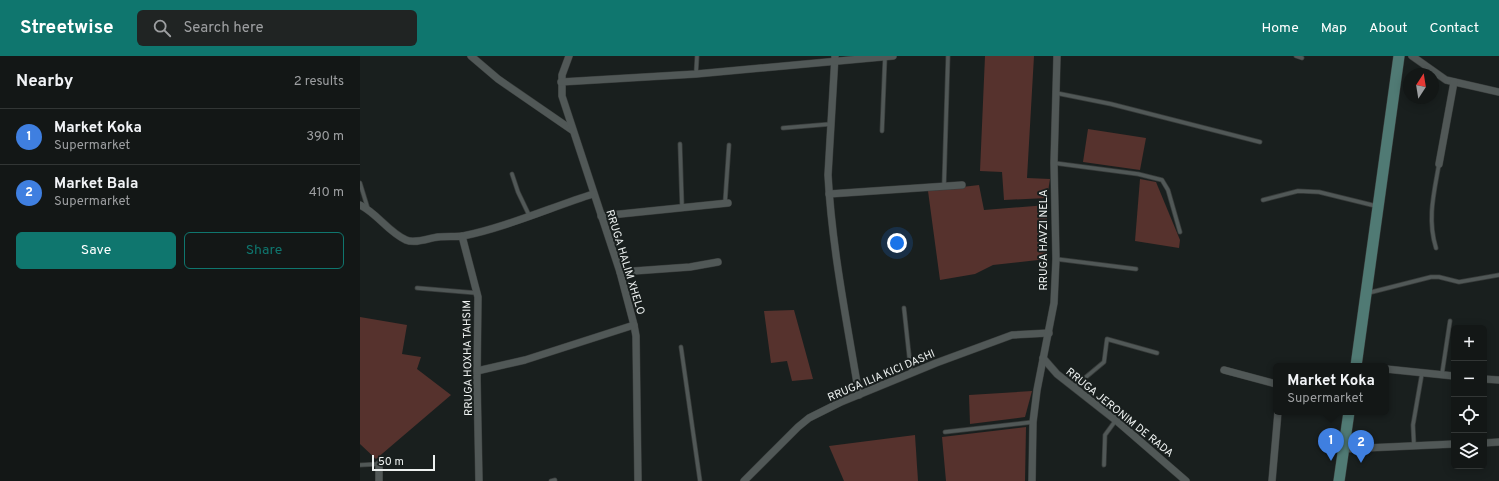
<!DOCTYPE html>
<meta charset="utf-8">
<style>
:root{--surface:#131716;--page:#202423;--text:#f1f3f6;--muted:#9d9fa1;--line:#323635;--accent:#0f766e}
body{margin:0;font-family:Overpass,sans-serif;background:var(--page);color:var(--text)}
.controls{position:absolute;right:12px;bottom:12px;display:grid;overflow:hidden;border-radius:6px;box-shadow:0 2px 10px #0003}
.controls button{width:36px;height:36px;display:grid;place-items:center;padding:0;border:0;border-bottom:1px solid var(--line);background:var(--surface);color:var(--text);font:20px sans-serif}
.compass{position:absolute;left:1043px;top:12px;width:36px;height:36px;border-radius:50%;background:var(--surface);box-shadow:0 2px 10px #0003;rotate:12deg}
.scale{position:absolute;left:12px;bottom:10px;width:63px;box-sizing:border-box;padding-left:4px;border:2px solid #edf1f0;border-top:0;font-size:11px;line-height:14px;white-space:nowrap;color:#edf1f0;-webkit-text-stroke:3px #191f1e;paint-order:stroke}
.you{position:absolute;left:537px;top:187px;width:14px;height:14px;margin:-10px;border:3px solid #fff;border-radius:50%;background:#1a73e8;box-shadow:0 0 0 6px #1a73e833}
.badge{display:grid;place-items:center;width:26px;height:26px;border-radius:50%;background:var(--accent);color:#fff;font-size:13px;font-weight:700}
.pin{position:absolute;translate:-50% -33px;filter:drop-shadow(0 1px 2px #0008)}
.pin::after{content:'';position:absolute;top:21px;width:14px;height:12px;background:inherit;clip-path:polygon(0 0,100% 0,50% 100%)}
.popup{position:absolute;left:913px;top:307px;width:116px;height:52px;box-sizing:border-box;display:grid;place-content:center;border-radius:6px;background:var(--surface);filter:drop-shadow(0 1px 3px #0005);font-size:13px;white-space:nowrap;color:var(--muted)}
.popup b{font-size:15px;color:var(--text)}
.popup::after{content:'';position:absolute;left:50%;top:100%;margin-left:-8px;border:8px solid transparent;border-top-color:var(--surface)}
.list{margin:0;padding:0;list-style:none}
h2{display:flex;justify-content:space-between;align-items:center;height:52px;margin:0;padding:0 16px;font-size:17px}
h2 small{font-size:13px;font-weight:400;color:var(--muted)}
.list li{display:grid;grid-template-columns:26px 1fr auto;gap:12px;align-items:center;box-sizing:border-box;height:56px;padding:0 16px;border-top:1px solid var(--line)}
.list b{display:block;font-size:15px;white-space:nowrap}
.list p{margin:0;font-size:13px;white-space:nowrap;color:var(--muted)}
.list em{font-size:13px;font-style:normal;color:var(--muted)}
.actions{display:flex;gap:8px;padding:12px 16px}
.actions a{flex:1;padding:9px 0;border:1px solid var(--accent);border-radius:6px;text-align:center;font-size:14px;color:var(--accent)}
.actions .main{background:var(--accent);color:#fff}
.icon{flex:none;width:22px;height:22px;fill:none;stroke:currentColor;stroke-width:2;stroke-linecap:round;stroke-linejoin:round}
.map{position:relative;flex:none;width:1139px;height:425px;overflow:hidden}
header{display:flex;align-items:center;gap:24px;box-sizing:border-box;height:56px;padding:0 20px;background:var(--accent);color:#fff}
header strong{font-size:19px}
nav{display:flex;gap:22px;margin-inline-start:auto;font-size:14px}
.search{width:280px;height:36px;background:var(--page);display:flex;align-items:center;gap:10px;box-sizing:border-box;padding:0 14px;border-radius:6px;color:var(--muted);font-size:15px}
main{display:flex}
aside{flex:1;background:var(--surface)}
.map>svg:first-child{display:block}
.green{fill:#56322d}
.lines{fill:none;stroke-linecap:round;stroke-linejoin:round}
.lane-casing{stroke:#383c3b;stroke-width:5}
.street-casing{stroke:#383c3b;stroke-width:8}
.secondary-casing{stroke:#383c3b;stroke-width:12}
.lane{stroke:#515857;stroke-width:3.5}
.street{stroke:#515857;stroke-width:7}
.secondary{stroke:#507a74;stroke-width:11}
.labels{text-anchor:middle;stroke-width:4;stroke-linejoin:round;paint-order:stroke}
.street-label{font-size:11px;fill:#edf1f0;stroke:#191f1e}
</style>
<header>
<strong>Streetwise</strong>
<div class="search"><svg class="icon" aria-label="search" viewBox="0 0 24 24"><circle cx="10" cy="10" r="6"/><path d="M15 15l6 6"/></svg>Search here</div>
<nav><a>Home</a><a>Map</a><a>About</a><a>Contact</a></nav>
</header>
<main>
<aside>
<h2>Nearby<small>2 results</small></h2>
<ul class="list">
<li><span class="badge" style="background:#3f7fe0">1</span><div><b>Market Koka</b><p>Supermarket</p></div><em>390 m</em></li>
<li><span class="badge" style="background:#3f7fe0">2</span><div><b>Market Bala</b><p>Supermarket</p></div><em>410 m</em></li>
</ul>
<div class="actions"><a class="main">Save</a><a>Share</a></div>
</aside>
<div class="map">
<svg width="1139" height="425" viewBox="0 0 1139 425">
<rect width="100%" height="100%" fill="#191f1e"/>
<g class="green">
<path d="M 625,0 L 674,0 L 667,122 L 690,123 L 687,142 L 644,144 L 642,116 L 620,115 Z"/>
<path d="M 728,73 L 786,82 L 780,114 L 723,106 Z"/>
<path d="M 780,123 L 796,126 L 820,184 L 819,192 L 775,185 Z"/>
<path d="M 619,129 L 624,154 L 687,149 L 687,203 L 633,209 L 615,218 L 580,224 L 568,135 Z"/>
<path d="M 434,254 L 453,323 L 432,325 L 427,305 L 411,307 L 404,255 Z"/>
<path d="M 0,261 L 47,269 L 42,298 L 61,301 L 57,313 L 91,339 L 16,403 L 0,388 Z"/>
<path d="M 672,335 L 665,361 L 610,368 L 609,339 Z"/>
<path d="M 666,371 L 665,425 L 586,425 L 582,381 Z"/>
<path d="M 555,379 L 558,425 L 484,425 L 469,390 Z"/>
</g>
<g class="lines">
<g class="lane-casing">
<g id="lane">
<path d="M 936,0 L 942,2"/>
<path d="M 336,18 L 337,0"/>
<path d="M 696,37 L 751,48 L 900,86"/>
<path d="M 423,72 L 471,68"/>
<path d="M 522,75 L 525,1"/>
<path d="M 320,88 L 322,151"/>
<path d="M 694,107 L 778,118 L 802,124 L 808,134 L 820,176"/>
<path d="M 152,118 L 158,136 L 169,159"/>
<path d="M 0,127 L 8,153"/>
<path d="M 584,130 L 588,0"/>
<path d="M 903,144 L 938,135 L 959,136 L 1016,150"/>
<path d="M 365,147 L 369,89"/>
<path d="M 1076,192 C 1067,163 1074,137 1079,108"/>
<path d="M 696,203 L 776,213"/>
<path d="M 57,232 L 117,237"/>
<path d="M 1008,237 L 1071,221 L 1079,221 L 1099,226 L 1139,219"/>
<path d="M 544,252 L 551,317"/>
<path d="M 321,291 L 340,425"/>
<path d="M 1082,318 L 1090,265"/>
<path d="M 714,331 L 744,306 L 747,283 L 797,297"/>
<path d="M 585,376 L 673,366"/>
<path d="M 1054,390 L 1053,369 L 1062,317"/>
<path d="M 0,409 L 19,408"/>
<path d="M 744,409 L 745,379 L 756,364"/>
<path d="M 191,425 L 195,424"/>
</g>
</g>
<g class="street-casing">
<g id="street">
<path d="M 111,0 L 138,23 L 212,74"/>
<path d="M 209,0 L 202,19 L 202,40 L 260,216 L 274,269 L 276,280 L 278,425"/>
<path d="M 475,0 L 468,119 C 472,193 487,266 499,339"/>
<path d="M 1052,0 L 1086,24 L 1139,36"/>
<path d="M 201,26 L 336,18 L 533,0"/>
<path d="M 1079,108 L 1094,26"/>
<path d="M 469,138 L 602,129"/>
<path d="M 0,149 C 17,157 28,176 46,184 C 55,188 69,182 78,181 C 87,180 95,181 103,180 C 144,172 192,151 233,138"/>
<path d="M 241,160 L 368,147"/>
<path d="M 102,180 L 118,241 L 117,323 L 119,425"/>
<path d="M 260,216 L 330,211 L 358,206"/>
<path d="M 683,302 L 697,318 L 758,366 L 826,425"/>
<path d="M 1026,313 L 1094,320"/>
<path d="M 864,314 L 916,328"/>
<path d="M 117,315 L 165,304 L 274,269"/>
<path d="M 1124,323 L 1139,324"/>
<path d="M 1124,387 L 1139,386"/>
<path d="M 984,393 L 1094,388"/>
<path d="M 19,408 L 19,425"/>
<path d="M 384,425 L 438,371 L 449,362 L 481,346 L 576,307 L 652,279 L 689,277"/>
<path d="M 672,425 L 673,366 L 677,334 L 694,247 L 696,203 L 694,107 L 697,0"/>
<path d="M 912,425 L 918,356"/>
</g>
</g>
<g class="secondary-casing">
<g id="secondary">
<path d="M 996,310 L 1039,0"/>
<path d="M 979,425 L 989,356"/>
</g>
</g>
<use href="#lane" class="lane"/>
<use href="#street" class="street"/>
<use href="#secondary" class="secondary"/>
</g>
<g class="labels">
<g class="street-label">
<text transform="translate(683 184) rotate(-90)" y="4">RRUGA HAVZI NELA</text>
<text transform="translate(266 206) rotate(73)" y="4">RRUGA HALIM XHELO</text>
<text transform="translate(107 302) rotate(-91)" y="4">RRUGA HOXHA TAHSIM</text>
<text transform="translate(521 319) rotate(-23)" y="4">RRUGA ILIA KICI DASHI</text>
<text transform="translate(760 356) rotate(39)" y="4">RRUGA JERONIM DE RADA</text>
</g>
</g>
</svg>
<div class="controls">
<button>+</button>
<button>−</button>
<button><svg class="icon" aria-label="locate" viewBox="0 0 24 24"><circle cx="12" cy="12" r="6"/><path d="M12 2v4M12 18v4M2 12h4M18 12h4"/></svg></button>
<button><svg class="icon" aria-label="layers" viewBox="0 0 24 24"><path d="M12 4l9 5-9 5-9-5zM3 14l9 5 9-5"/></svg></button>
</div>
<svg class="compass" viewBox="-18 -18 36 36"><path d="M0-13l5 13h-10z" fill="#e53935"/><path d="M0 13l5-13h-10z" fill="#9d9fa1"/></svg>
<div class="scale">50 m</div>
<div class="you"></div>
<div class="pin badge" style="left:971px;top:405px;background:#3f7fe0">1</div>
<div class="popup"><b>Market Koka</b>Supermarket</div>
<div class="pin badge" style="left:1001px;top:407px;background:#3f7fe0">2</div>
</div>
</main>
